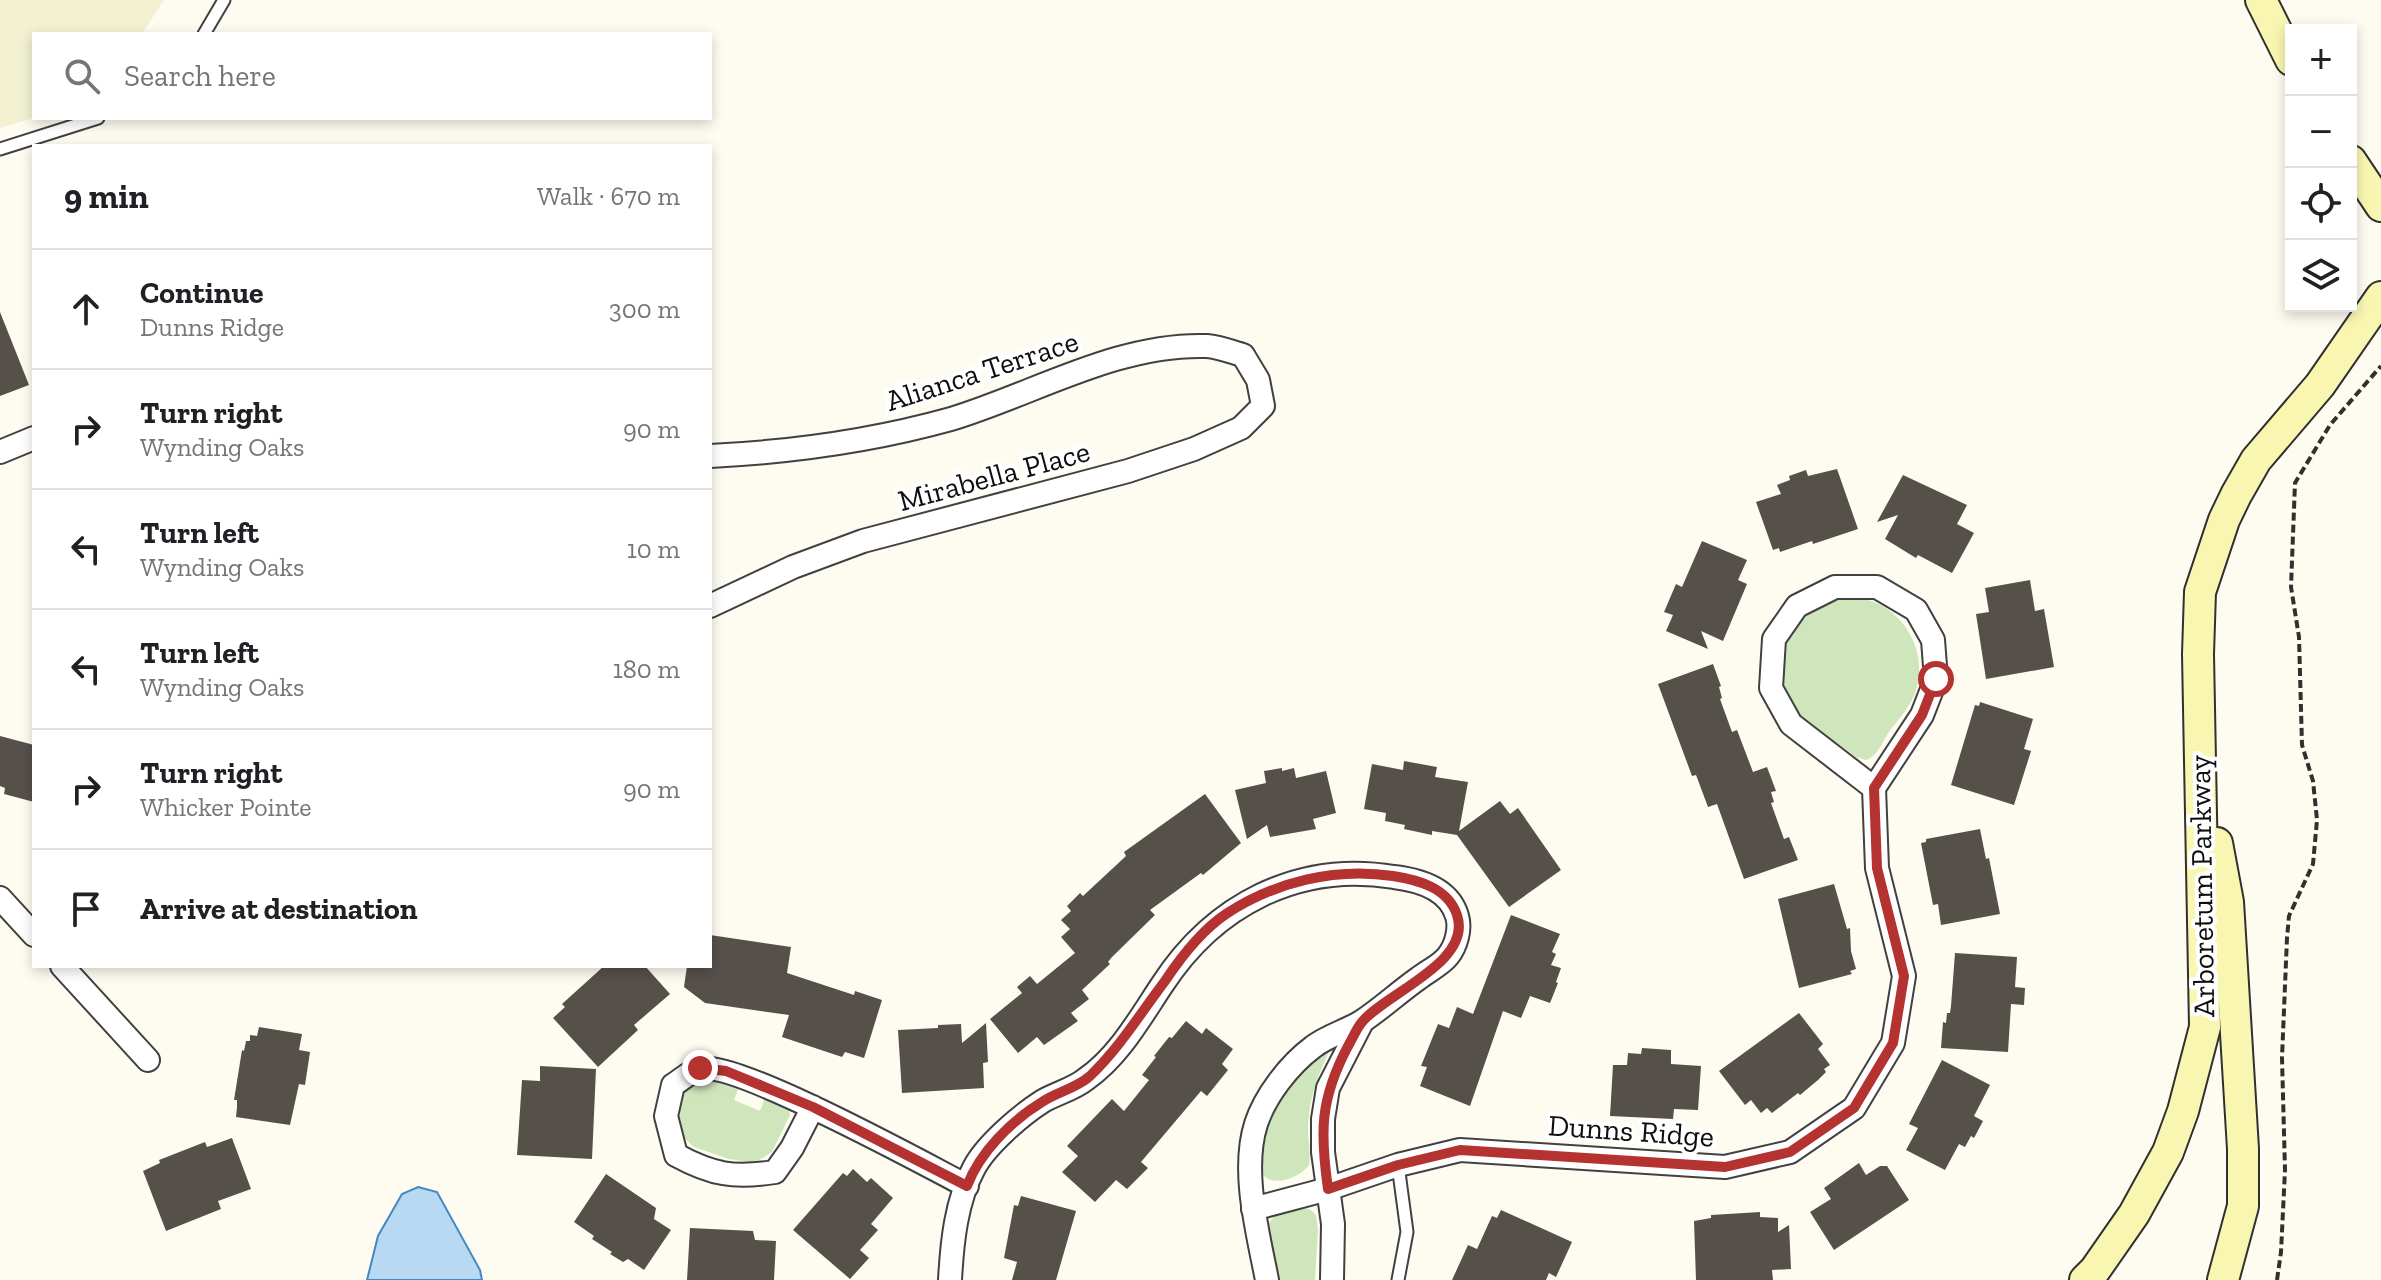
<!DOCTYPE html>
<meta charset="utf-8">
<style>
:root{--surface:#fff;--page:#f6f6f6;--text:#202124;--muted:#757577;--line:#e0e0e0}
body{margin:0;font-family:"Zilla Slab",serif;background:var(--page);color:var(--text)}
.controls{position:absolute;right:24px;top:24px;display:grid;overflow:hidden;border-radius:0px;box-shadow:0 4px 12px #0003}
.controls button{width:72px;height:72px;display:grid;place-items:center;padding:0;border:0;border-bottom:2px solid var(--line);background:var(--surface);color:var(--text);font:40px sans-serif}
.stop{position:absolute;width:24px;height:24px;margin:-18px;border:6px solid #b43331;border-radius:50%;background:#fff}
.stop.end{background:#b43331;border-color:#fff;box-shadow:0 2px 8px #0008}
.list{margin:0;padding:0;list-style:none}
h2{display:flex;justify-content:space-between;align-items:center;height:104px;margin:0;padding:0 32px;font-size:34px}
h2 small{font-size:26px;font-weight:400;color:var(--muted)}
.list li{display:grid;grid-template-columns:52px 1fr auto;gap:24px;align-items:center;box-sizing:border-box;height:120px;padding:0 32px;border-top:2px solid var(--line)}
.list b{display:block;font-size:30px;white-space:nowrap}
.list p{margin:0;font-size:26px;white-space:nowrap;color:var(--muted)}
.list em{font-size:26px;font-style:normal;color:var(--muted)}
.icon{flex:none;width:44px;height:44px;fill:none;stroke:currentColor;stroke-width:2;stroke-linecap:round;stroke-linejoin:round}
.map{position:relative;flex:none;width:2381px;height:1280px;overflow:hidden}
.search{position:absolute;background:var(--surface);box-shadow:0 4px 12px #0003;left:32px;top:32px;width:680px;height:88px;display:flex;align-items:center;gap:20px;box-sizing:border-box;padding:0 28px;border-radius:0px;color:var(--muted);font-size:30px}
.panel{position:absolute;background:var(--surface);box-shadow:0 4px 12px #0003;left:32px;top:144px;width:680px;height:824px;border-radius:0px}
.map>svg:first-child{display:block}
.farmland{fill:#f2f2d2}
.green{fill:#cfe6bc}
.water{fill:#b9d8f1;stroke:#4588c3;stroke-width:2}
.building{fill:#56504b}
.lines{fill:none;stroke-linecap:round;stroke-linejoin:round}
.lane-casing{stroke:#414141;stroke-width:15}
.street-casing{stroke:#414141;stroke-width:26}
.secondary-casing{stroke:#303030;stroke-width:34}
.path{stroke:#303030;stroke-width:4;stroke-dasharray:8 4;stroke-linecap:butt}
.lane{stroke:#fff;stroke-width:11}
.street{stroke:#fff;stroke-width:22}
.secondary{stroke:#f9f6b1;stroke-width:30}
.route{stroke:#b43331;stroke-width:10}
.labels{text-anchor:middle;stroke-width:8;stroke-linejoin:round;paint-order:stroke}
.street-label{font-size:30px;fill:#0e0e0e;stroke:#fff}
</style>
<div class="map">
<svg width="2381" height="1280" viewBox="0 0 2381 1280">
<rect width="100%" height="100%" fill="#fefcf0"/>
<path class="farmland" d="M 0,0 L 164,0 L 142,34 L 34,34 L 34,118 L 0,128 Z"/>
<g class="green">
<path d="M 1843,599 C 1854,599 1865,598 1874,602 C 1909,616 1927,656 1916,690 C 1911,707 1899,718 1889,732 C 1882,742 1878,756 1866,760 L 1856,757 C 1838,741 1812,731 1796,713 C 1785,700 1781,683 1782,666 C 1783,628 1808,608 1843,599 Z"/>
<path d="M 1333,1044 C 1319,1071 1309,1097 1308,1127 C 1308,1140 1311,1153 1309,1165 C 1298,1180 1265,1191 1259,1166 C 1257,1158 1261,1149 1263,1142 C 1275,1089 1293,1077 1333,1044 Z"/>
<path d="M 699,1078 L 741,1082 L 734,1100 L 760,1111 L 767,1093 L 788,1104 L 790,1115 L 772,1152 L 759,1160 L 749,1162 L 729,1159 L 694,1147 L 680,1134 L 675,1106 L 684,1089 Z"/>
<path d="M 1299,1206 L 1311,1210 L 1316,1215 L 1318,1230 L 1315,1280 L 1276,1280 L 1267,1225 L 1277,1213 Z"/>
</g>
<path class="water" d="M 418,1187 L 437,1192 L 480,1270 L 482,1280 L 367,1280 L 378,1236 L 402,1194 Z"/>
<g class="building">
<path d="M 0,312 L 29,385 L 0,396 Z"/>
<path d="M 1837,469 L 1858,529 L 1813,544 L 1812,541 L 1780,552 L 1779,548 L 1773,550 L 1756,502 L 1781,494 L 1777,485 L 1790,480 L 1789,476 L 1806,470 L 1808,476 Z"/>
<path d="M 1903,475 L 1967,505 L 1957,524 L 1974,533 L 1952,573 L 1918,555 L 1916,558 L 1885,539 L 1898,515 L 1877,522 Z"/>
<path d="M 1702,541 L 1747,560 L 1738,580 L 1747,584 L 1723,641 L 1701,631 L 1708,649 L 1666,631 L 1673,615 L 1664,612 L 1676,584 L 1682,587 Z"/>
<path d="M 2030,580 L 2035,611 L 2044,609 L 2054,667 L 1986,679 L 1976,614 L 1989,612 L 1985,588 Z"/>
<path d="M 1713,664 L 1721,686 L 1719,687 L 1722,698 L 1720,699 L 1732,732 L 1737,730 L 1753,772 L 1767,767 L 1776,791 L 1771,792 L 1774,802 L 1771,803 L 1784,839 L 1789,837 L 1798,860 L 1744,879 L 1717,804 L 1708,807 L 1696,775 L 1692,776 L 1658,684 Z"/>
<path d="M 1980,702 L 2033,719 L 2024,749 L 2031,751 L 2014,805 L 1951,785 L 1975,705 L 1979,706 Z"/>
<path d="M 0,736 L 34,745 L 34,802 L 4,794 L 5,788 L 0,786 Z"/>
<path d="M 1404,761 L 1437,767 L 1435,777 L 1468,782 L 1459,831 L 1500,801 L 1510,814 L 1518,808 L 1561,870 L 1509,907 L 1457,835 L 1432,831 L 1432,835 L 1404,829 L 1405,825 L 1385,821 L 1386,813 L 1364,809 L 1372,764 L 1403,770 Z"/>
<path d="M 1282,768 L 1282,771 L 1294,768 L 1296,778 L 1326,771 L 1336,813 L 1313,819 L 1316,829 L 1270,837 L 1267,825 L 1247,839 L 1235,790 L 1266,783 L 1264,771 Z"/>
<path d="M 1205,794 L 1241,843 L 1203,875 L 1201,873 L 1150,910 L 1155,915 L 1112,957 L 1108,962 L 1110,964 L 1082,990 L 1089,999 L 1071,1013 L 1078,1021 L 1044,1045 L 1037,1037 L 1018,1053 L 990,1019 L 1022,993 L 1017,987 L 1030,976 L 1037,984 L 1075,953 L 1061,937 L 1070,929 L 1061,920 L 1071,911 L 1067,906 L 1080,893 L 1083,896 L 1126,856 L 1124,852 Z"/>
<path d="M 1980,829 L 1986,859 L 1989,858 L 2000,914 L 1941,925 L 1938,904 L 1933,905 L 1921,843 L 1926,842 L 1926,839 Z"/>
<path d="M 1834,884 L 1847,929 L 1850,928 L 1851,951 L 1856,969 L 1850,971 L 1852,974 L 1799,988 L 1778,899 Z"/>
<path d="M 1511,915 L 1560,934 L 1552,952 L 1556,954 L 1551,965 L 1561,968 L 1556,982 L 1558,983 L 1550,1003 L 1530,996 L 1521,1018 L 1503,1011 L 1470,1106 L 1420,1086 L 1427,1067 L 1421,1066 L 1438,1024 L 1449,1028 L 1457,1007 L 1473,1014 Z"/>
<path d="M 710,935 L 791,947 L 787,973 L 854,995 L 855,991 L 882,1000 L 864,1058 L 845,1052 L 842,1057 L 782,1037 L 789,1015 L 705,1003 L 684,987 L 687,966 L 710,966 Z"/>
<path d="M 1955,953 L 2017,957 L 2015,987 L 2025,988 L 2024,1005 L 2011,1004 L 2008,1052 L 1941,1048 L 1943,1022 L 1946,1023 L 1947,1013 L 1950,1013 L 1951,1006 Z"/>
<path d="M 604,966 L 645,966 L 670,994 L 634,1025 L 638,1030 L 598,1067 L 553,1018 L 565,1007 L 562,1004 Z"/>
<path d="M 1799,1013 L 1823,1044 L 1818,1049 L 1830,1065 L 1824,1069 L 1826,1072 L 1818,1080 L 1800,1095 L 1798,1093 L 1772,1113 L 1767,1108 L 1761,1113 L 1751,1100 L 1745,1105 L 1719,1071 Z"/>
<path d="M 1186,1021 L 1202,1034 L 1206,1028 L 1233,1049 L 1222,1064 L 1228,1070 L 1207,1096 L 1201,1091 L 1141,1162 L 1148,1168 L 1127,1189 L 1116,1180 L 1095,1202 L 1062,1172 L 1078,1156 L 1067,1146 L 1112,1099 L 1124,1111 L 1149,1080 L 1142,1075 L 1156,1057 L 1154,1056 L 1169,1037 L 1172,1038 Z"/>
<path d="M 986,1023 L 988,1062 L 983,1063 L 984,1088 L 902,1093 L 898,1030 L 938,1028 L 938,1025 L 961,1024 L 962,1043 Z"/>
<path d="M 259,1027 L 302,1034 L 299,1050 L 310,1052 L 305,1085 L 299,1084 L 290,1125 L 236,1117 L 237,1107 L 237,1100 L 234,1100 L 242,1050 L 244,1051 L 246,1041 L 250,1041 L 250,1035 L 257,1036 Z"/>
<path d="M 1642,1048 L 1671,1050 L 1671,1064 L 1701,1066 L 1698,1110 L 1674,1109 L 1673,1119 L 1610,1116 L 1613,1065 L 1627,1065 L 1628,1053 L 1641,1054 Z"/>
<path d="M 1942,1060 L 1990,1085 L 1974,1116 L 1983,1121 L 1974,1138 L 1971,1136 L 1965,1147 L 1959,1144 L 1945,1170 L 1906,1150 L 1918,1128 L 1909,1124 Z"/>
<path d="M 540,1066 L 596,1069 L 592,1159 L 517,1155 L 522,1080 L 540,1081 Z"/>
<path d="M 232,1138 L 251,1189 L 218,1201 L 221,1209 L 166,1231 L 143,1171 L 160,1163 L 159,1160 L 205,1142 L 207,1147 Z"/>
<path d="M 1859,1163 L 1866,1175 L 1880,1166 L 1887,1166 L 1909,1200 L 1834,1250 L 1810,1212 L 1831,1199 L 1824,1188 Z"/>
<path d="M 853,1169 L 867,1182 L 871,1178 L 893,1198 L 871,1224 L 878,1230 L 860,1250 L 869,1258 L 850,1279 L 793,1230 L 843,1173 L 847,1176 Z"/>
<path d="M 606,1174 L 656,1208 L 654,1219 L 671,1230 L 644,1270 L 628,1259 L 623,1262 L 610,1254 L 612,1252 L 592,1239 L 594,1236 L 574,1222 Z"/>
<path d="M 1021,1196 L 1076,1211 L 1056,1280 L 1012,1280 L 1017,1262 L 1004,1258 L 1014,1205 L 1018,1206 Z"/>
<path d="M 1501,1210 L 1572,1242 L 1556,1277 L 1549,1273 L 1546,1280 L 1452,1280 L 1468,1245 L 1477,1249 L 1492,1216 L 1497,1218 Z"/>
<path d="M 1760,1212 L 1760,1217 L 1778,1218 L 1778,1232 L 1789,1225 L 1791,1269 L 1772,1270 L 1773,1280 L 1696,1280 L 1694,1221 L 1711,1218 L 1711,1215 Z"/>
<path d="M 690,1228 L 753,1231 L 755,1240 L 776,1241 L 774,1280 L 687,1280 Z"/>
</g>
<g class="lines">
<g class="lane-casing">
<g id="lane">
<path d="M 204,34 L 224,0"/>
<path d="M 0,149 L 98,118"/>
<path d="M 1398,1280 L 1407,1232 L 1398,1165"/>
</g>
</g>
<g class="street-casing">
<g id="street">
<path d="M 0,452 L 34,438"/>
<path d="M 710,456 C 791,452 872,441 951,419 C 1034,394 1117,343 1207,346 C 1219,347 1232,352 1243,355 L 1258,380 L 1263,406 L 1241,428 L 1194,449 L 1128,471 L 863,541 L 793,567 L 710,606"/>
<path d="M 0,898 L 34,935"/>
<path d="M 62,966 L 148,1060"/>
<path d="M 813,1107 L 792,1148 L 775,1172 C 733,1178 713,1175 676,1155 L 666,1116 L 673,1085 C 681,1080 691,1071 699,1069 C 734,1059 926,1165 967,1186"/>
<path d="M 1253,1209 L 1328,1189 L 1398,1165 L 1460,1150 L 1725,1167 L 1790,1152 L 1854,1108 L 1893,1043 L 1904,976 L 1877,868 L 1874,788 L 1922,715 L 1936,679 L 1933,640 L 1916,610 L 1877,587 L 1835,587 L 1797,606 L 1774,639 L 1771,688 L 1791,724 L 1874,788"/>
<path d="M 950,1280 C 952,1243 956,1201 974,1168 C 986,1145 1021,1115 1043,1101 C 1057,1093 1074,1089 1086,1079 C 1119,1056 1140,1018 1162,985 C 1214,905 1298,861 1394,877 C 1419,880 1449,889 1457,916 C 1461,929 1456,946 1448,956 C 1441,965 1428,971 1419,978 C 1399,992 1381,1009 1361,1022 C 1346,1031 1327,1036 1313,1047 C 1289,1065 1265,1096 1256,1124 C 1241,1171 1258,1233 1267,1280"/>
<path d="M 1332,1280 L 1333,1224 L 1323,1152 L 1323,1119 L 1328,1088 L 1362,1022"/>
</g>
</g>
<g class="secondary-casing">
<g id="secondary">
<path d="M 2261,0 L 2291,60"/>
<path d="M 2351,161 L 2381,206"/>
<path d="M 2217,843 L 2228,902 L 2243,1149 L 2243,1206 L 2223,1280"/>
<path d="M 2085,1280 L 2095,1270 L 2134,1214 L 2168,1152 L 2183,1111 L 2205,1027 L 2198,654 L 2200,592 L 2224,520 L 2236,495 L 2256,460 L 2320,385 L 2381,297"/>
</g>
</g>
<path class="path" d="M 2277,1280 L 2281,1252 L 2285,1170 L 2282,1058 L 2287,938 L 2289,916 L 2313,864 L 2317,820 L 2313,781 L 2302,745 L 2299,637 L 2291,587 L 2295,483 L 2330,425 L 2381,366"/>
<use href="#lane" class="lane"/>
<use href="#street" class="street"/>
<use href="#secondary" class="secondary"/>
</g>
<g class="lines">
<path class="route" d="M 700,1068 L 726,1071 L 813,1107 L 967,1186 C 980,1152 1011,1121 1042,1102 C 1057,1092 1077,1088 1090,1076 C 1120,1047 1140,1014 1165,981 C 1181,957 1202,930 1226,914 C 1275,882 1335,867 1393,876 C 1419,880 1448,888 1457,915 C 1473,962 1386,993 1362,1022 C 1356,1029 1352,1040 1347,1048 C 1320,1100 1320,1132 1328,1189 L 1398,1165 L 1460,1150 L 1725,1167 L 1790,1152 L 1854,1108 L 1893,1043 L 1904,976 L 1877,868 L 1874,788 L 1922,715 L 1936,679"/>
</g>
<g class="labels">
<g class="street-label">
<text transform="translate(982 371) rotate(-18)" y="10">Alianca Terrace</text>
<text transform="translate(994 476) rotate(-15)" y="10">Mirabella Place</text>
<text transform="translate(2202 886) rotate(-91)" y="10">Arboretum Parkway</text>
<text transform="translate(1631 1131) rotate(4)" y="10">Dunns Ridge</text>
</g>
</g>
</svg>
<div class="controls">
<button>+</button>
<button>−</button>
<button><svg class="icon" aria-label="locate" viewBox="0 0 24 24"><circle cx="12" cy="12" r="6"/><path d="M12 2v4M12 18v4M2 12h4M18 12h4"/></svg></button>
<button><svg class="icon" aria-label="layers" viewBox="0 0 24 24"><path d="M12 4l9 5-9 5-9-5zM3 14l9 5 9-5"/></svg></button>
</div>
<div class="stop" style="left:1936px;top:679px"></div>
<div class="stop end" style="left:700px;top:1068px"></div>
<div class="search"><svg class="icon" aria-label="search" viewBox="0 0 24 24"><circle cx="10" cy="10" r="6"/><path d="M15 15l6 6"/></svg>Search here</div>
<section class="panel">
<h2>9 min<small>Walk · 670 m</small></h2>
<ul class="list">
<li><svg class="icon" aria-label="ahead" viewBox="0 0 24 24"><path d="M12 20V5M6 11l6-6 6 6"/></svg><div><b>Continue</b><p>Dunns Ridge</p></div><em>300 m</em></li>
<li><svg class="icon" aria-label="right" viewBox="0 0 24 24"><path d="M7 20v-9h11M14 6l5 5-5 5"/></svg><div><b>Turn right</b><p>Wynding Oaks</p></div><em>90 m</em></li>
<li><svg class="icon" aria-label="left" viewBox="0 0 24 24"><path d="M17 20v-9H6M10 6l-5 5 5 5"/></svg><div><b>Turn left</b><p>Wynding Oaks</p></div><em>10 m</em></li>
<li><svg class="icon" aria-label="left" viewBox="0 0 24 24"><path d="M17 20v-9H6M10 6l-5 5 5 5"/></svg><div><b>Turn left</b><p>Wynding Oaks</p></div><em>180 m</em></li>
<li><svg class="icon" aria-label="right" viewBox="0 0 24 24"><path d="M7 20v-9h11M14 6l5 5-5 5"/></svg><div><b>Turn right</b><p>Whicker Pointe</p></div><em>90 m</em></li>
<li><svg class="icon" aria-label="arrive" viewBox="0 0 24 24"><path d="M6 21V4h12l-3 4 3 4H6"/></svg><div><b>Arrive at destination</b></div></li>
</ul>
</section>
</div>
